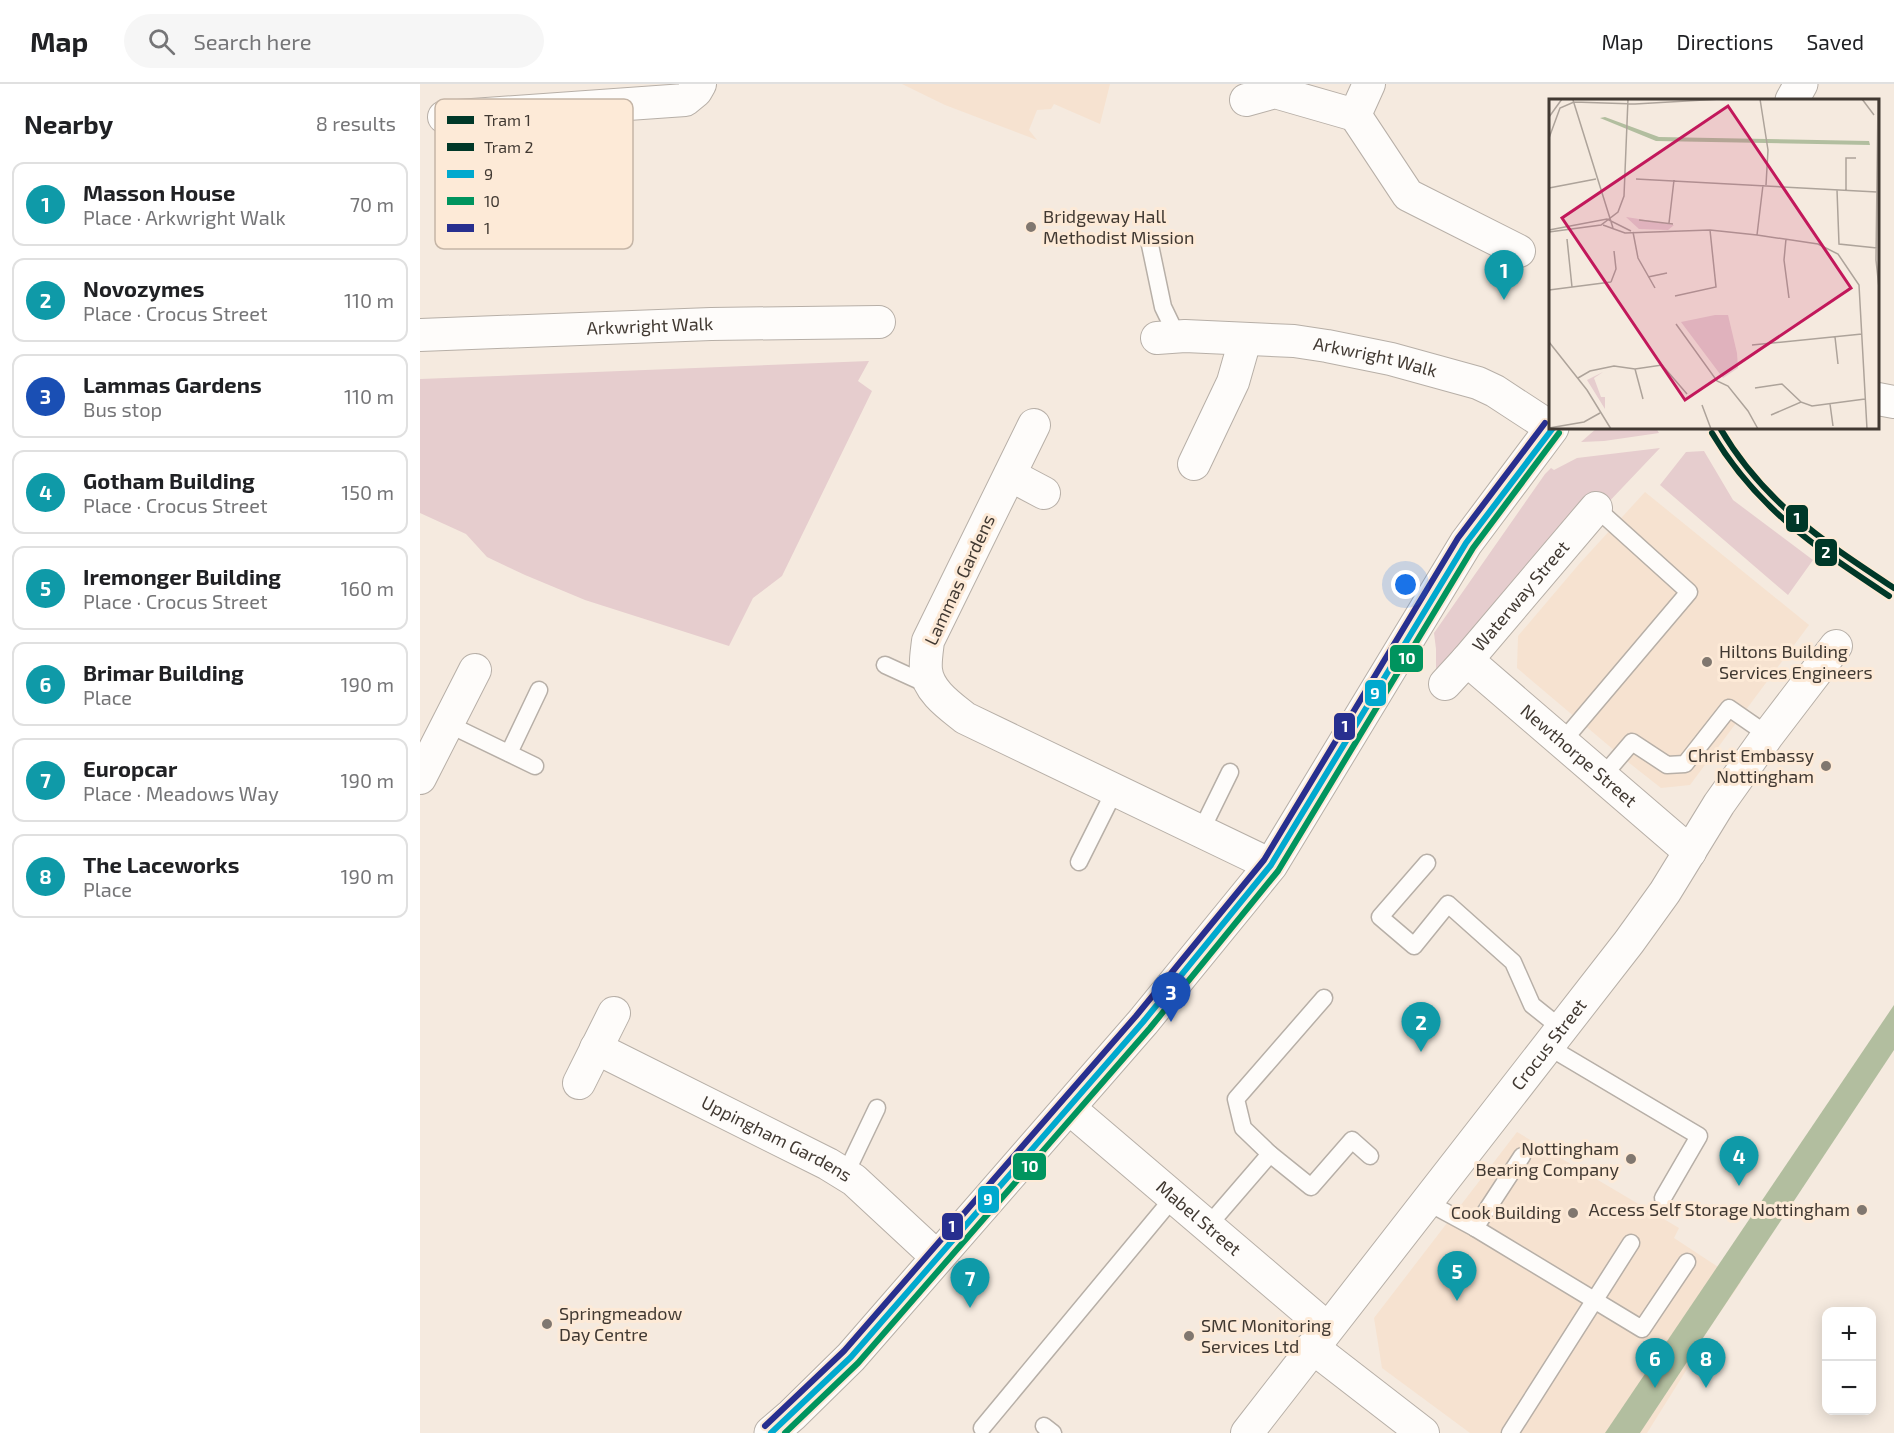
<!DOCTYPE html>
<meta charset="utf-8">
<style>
:root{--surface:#fff;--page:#f6f6f6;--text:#202124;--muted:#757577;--line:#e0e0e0;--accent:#80776f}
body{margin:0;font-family:"Exo 2",sans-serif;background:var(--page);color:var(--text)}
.controls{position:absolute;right:18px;bottom:18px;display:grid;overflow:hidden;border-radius:12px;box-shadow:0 3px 15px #0003}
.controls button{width:54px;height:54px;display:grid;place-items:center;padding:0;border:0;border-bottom:2px solid var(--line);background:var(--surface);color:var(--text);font:30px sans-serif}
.you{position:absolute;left:986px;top:501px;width:21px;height:21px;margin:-15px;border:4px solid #fff;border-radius:50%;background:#1a73e8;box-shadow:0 0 0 9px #1a73e833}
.badge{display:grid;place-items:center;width:39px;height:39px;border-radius:50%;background:var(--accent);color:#fff;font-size:20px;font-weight:700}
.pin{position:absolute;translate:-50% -50px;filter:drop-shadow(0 2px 3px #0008)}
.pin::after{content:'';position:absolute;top:32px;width:21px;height:18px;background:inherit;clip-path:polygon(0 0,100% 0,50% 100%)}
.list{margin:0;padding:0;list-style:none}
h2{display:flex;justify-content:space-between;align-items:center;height:78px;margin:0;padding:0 24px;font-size:26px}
h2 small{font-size:20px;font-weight:400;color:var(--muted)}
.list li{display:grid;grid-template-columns:39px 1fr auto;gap:18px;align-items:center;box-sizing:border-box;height:84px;margin:0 12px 12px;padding:0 12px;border:2px solid var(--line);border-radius:12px}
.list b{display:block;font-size:22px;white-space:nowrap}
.list p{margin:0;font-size:20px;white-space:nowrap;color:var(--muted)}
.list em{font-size:20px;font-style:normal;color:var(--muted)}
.icon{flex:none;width:33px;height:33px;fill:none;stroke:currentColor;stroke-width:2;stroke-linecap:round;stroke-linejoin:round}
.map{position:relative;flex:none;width:1474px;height:1349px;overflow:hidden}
header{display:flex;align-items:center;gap:36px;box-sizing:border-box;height:84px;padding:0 30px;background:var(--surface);border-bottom:2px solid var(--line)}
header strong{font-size:28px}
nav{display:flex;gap:33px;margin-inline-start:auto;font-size:21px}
.search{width:420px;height:54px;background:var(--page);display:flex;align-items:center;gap:15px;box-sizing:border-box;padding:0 21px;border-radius:33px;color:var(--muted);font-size:22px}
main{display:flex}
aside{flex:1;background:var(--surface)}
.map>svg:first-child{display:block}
.built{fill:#f6e2d0}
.green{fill:#e6cdce}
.water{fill:#b2be9f}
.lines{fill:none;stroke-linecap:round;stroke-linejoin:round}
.service-casing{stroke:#b7afa7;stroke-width:19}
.minor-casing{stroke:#b7afa7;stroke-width:34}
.tertiary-casing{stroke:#b7afa7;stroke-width:35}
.service{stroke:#fefcfa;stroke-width:16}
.minor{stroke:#fefcfa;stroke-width:32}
.tertiary{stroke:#fefcfa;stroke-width:33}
.bus-1-casing{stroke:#fdead7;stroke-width:10}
.bus-2-casing{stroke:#fdead7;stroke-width:10}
.bus-3-casing{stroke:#fdead7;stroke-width:10}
.bus-1{stroke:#00a9ce;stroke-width:6}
.bus-2{stroke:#00945e;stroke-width:6}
.bus-3{stroke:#282f8f;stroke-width:6}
.tram-1-casing{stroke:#fdead7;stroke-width:10}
.tram-2-casing{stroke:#fdead7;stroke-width:10}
.tram-1{stroke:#003828;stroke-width:6}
.tram-2{stroke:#003828;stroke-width:6}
.poi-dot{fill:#80776f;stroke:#fdead7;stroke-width:2}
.labels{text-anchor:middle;stroke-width:6;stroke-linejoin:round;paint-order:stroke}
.poi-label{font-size:18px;fill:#413932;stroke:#fdead7;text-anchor:start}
.street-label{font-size:18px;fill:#413932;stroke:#fdead7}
.inset-road{fill:none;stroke:#ada39a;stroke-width:1.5}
.view{fill:#c2185b;fill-opacity:0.15;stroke:#c2185b;stroke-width:3}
.inset-edge{fill:none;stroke:#413932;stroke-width:3}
.key{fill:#fdead7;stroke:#c5b5a6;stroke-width:1.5}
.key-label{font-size:16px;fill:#413932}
.line-badge{stroke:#fdead7;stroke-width:2}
.badge-label{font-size:16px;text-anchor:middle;font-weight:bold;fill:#fff}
</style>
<header>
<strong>Map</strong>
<div class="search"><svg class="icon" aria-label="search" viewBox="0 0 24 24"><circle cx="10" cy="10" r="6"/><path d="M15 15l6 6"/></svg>Search here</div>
<nav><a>Map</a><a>Directions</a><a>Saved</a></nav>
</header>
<main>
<aside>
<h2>Nearby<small>8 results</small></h2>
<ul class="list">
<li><span class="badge" style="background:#0f9aa8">1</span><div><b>Masson House</b><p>Place · Arkwright Walk</p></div><em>70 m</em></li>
<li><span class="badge" style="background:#0f9aa8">2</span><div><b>Novozymes</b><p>Place · Crocus Street</p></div><em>110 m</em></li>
<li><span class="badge" style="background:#1a4fb4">3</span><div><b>Lammas Gardens</b><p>Bus stop</p></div><em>110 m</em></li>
<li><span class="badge" style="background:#0f9aa8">4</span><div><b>Gotham Building</b><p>Place · Crocus Street</p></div><em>150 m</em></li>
<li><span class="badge" style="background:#0f9aa8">5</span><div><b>Iremonger Building</b><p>Place · Crocus Street</p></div><em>160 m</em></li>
<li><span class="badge" style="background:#0f9aa8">6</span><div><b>Brimar Building</b><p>Place</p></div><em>190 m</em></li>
<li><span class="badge" style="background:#0f9aa8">7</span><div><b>Europcar</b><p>Place · Meadows Way</p></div><em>190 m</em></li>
<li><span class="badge" style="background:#0f9aa8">8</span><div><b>The Laceworks</b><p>Place</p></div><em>190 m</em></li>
</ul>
</aside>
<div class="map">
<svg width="1474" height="1349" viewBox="0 0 1474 1349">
<rect width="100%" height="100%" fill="#f5eadf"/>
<g class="built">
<path d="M 482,0 L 690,0 L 680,40 L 634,20 L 631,25 L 617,26 L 609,46 L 617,56 L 525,21 Z"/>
<path d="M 1225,408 L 1389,541 L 1270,701 L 1241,704 L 1208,678 L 1097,584 L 1098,552 L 1160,479 Z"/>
<path d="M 1097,1048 L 1259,1144 L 1254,1154 L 1321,1198 L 1274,1266 L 1277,1269 L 1227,1349 L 1050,1349 L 962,1284 L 954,1234 Z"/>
</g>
<g class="green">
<path d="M 449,277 L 438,297 L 452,307 L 362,492 L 333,514 L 309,562 L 165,516 L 105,491 L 67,473 L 46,450 L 0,429 L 0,295 Z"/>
<path d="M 1177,344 L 1236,344 L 1239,349 L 1184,357 L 1161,358 Z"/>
<path d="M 1240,364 L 1016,600 L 1016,565 L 1014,549 L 1125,390 L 1131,384 L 1134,386 L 1157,374 Z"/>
<path d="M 1284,367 L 1313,416 L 1393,476 L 1368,511 L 1240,401 L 1266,368 Z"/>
</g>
<path class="water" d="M 1474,921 L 1474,966 L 1220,1349 L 1185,1349 Z"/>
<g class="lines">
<g class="service-casing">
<g id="service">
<path d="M 730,161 L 743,223 L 757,252"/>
<path d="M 465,581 L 511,602"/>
<path d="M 28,640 L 115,682"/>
<path d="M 1142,658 L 1269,508 L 1176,424"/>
<path d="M 89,669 L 119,606"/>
<path d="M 1182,693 L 1212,658 L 1247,681 L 1265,680 L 1309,624 L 1348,651"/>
<path d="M 781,747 L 810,688"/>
<path d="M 659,778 L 695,706"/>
<path d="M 1007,779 L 960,833 L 994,862 L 1028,820 L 1093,878 L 1112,921 L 1142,945"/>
<path d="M 904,914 L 816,1015 L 823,1044 L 850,1070 L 891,1103 L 932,1056 L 950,1072"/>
<path d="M 1129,963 L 1279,1052 L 1243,1114"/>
<path d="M 425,1091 L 457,1024"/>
<path d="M 1007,1118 L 1055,1144 L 1222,1245 L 1267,1178"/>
<path d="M 787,1143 L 850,1070"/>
<path d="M 1055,1144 L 1102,1072"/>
<path d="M 624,1342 L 633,1349"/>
<path d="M 562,1344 L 753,1114"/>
<path d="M 1090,1349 L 1211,1159"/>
</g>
</g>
<g class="minor-casing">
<g id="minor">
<path d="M 826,16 L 855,8 L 935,31"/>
<path d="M 935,31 L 988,111 L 1099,167"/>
<path d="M 935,31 L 949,0"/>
<path d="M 24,33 L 265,16 L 276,7 L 280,0"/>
<path id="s1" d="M 0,251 L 291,240 L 459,238"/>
<path id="s2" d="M 737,254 L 765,252 L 874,257 L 907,262 L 971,275 L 1058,299 L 1075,307 L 1130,343"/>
<path d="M 1458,315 L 1474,318"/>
<path d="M 614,341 L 508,557 C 507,566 505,577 506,586 C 508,607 530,622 545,634 L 851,781"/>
<path d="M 774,380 L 813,298 L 825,256"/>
<path d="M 590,391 L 624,409"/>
<path id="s3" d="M 1047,576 L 1270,768"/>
<path id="s4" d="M 1025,600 L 1047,576 L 1176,424"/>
<path d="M 0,694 L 55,586"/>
<path id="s5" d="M 176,964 L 408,1080 L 434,1096 L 517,1173"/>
<path d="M 159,999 L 194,929"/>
<path id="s6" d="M 649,1024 L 907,1244"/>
<path d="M 892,1263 L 1003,1349"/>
<path id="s7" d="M 827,1349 L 1209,858 L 1245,808 L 1299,720 L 1348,651 L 1416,562"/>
</g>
</g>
<g class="tertiary-casing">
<g id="tertiary">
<path d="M 1372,16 L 1381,0"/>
<path d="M 351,1349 L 372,1331 L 431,1273 L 723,938 L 851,781 L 1046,459 L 1132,344"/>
</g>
</g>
<use href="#service" class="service"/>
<use href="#minor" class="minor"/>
<use href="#tertiary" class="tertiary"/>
<g class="bus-1-casing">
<path id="bus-1" d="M 351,1349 L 431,1273 L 723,938 L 851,781 L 1046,459 L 1133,344"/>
</g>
<g class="bus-2-casing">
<path id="bus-2" d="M 365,1349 L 438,1279 L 730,944 L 858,787 L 1053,464 L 1139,349"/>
</g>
<g class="bus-3-casing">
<path id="bus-3" d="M 345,1342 L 424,1267 L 716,932 L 844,776 L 1038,454 L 1125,339"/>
</g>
<use href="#bus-1" class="bus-1"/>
<use href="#bus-2" class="bus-2"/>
<use href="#bus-3" class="bus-3"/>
<g class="tram-1-casing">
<path id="tram-1" d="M 1300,344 C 1344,419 1403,457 1474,504"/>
</g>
<g class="tram-2-casing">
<path id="tram-2" d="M 1292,349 C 1337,425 1397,464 1469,512"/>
</g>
<use href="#tram-1" class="tram-1"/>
<use href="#tram-2" class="tram-2"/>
</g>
<g class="poi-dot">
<circle cx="611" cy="143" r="6"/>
<circle cx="1287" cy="578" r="6"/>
<circle cx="1406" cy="682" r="6"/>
<circle cx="1211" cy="1075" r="6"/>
<circle cx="1442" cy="1126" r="6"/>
<circle cx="1153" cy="1129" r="6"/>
<circle cx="127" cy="1240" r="6"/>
<circle cx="769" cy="1252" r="6"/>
</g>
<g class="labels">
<g class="poi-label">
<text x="623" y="139">Bridgeway Hall<tspan x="623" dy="21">Methodist Mission</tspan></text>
<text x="1299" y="574">Hiltons Building<tspan x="1299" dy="21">Services Engineers</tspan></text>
<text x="1394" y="678" text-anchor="end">Christ Embassy<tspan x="1394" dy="21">Nottingham</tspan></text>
<text x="1199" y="1071" text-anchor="end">Nottingham<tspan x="1199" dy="21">Bearing Company</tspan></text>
<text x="1430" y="1132" text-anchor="end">Access Self Storage Nottingham</text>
<text x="1141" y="1135" text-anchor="end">Cook Building</text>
<text x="139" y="1236">Springmeadow<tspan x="139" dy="21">Day Centre</tspan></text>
<text x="781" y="1248">SMC Monitoring<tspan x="781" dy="21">Services Ltd</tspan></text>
</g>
<g class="street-label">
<text dy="6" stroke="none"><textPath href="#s1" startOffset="230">Arkwright Walk</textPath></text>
<text dy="6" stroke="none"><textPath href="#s2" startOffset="220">Arkwright Walk</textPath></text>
<text transform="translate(540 496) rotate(-65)" y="6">Lammas Gardens</text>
<text dy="6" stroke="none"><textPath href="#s4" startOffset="116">Waterway Street</textPath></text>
<text dy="6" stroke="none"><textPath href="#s3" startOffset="147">Newthorpe Street</textPath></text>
<text dy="6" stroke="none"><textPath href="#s7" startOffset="492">Crocus Street</textPath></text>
<text dy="6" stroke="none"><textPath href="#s5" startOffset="202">Uppingham Gardens</textPath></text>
<text dy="6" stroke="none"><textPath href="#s6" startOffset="170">Mabel Street</textPath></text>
</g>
</g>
<g transform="translate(1129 15)">
<rect width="330" height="330" fill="#f5eadf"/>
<path d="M 77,118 L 90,120 L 125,126 L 119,131 L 90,130 ZM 166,216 L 179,216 L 188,254 L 189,269 L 174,279 L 132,223 ZM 54,273 L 45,279 L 52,298 L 56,298 L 56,310 L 38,281 Z" fill="#e6cdce"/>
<path d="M 56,18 L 110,38 L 320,42 L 321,46 L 107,42 L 51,19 Z" fill="#b2be9f"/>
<path class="inset-road" d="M 211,0 L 219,51 L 217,86M 313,0 L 325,16M 329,0 L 327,161 L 330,189M 24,1 L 64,129M 0,18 L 13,0M 0,39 L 11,9 L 25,3 L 86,5 L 172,0M 87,80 L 328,93M 0,89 L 47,80M 288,91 L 290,145 L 328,149M 297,91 L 297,59 L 307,59M 90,121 L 124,125M 120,124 L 125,81M 54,126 L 76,134 L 161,131 L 208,136 L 269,145 L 289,155 L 310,186 L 318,330M 0,131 L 58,120 L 82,132M 0,133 L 52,126 L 69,113 L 75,97 L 79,0M 84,133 L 89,159 L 106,189M 208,136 L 214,86M 18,140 L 23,188M 237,140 L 235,161 L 240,199M 99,178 L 118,174M 62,183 L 67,170 L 65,152M 0,191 L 62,183M 126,197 L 167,188 L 161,131M 127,225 L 168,282 L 179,287 L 199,312 L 209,330M 286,238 L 289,265M 0,243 L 38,291 L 62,330M 203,246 L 313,235M 86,270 L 94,300M 29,279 L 41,272 L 65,267 L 86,270 L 113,266 L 138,295M 206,289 L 233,285 L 252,303M 281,305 L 284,327M 153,306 L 162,330M 222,316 L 252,303 L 263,307 L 316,300M 0,329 L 35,323 L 51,314"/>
<path class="view" d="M 179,7 L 302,189 L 136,301 L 13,119 Z"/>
<rect width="330" height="330" class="inset-edge"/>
</g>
<rect x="15" y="15" width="198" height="150" rx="9" class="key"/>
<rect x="27" y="32" width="27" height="8" fill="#003828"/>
<rect x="27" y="59" width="27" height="8" fill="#003828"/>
<rect x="27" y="86" width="27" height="8" fill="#00a9ce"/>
<rect x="27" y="113" width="27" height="8" fill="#00945e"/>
<rect x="27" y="140" width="27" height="8" fill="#282f8f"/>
<g class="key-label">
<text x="64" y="42">Tram 1</text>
<text x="64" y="69">Tram 2</text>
<text x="64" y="96">9</text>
<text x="64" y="123">10</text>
<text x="64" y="150">1</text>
</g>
<g class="line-badge">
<rect x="1365" y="420" width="24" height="29" rx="6" fill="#003828"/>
<rect x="1394" y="454" width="24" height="29" rx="6" fill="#003828"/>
<rect x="969" y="560" width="35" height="29" rx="6" fill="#00945e"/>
<rect x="944" y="595" width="23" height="28" rx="6" fill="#00a9ce"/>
<rect x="913" y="628" width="23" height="29" rx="6" fill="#282f8f"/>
<rect x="592" y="1068" width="35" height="29" rx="6" fill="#00945e"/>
<rect x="557" y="1101" width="23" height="29" rx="6" fill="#00a9ce"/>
<rect x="521" y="1128" width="23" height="29" rx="6" fill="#282f8f"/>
</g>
<g class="badge-label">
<text x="1377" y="440">1</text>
<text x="1406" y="474">2</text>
<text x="987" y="580">10</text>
<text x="955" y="615">9</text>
<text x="925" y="648">1</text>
<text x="610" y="1088">10</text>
<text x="568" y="1121">9</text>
<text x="532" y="1148">1</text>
</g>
</svg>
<div class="controls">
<button>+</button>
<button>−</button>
</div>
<div class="you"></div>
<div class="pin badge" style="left:1084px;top:216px;background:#0f9aa8">1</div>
<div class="pin badge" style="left:1001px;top:968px;background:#0f9aa8">2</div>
<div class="pin badge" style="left:751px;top:938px;background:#1a4fb4">3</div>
<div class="pin badge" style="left:1319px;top:1102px;background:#0f9aa8">4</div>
<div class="pin badge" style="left:1037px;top:1217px;background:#0f9aa8">5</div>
<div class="pin badge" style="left:1235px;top:1304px;background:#0f9aa8">6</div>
<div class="pin badge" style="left:550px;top:1224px;background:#0f9aa8">7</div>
<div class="pin badge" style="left:1286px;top:1304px;background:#0f9aa8">8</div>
</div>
</main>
